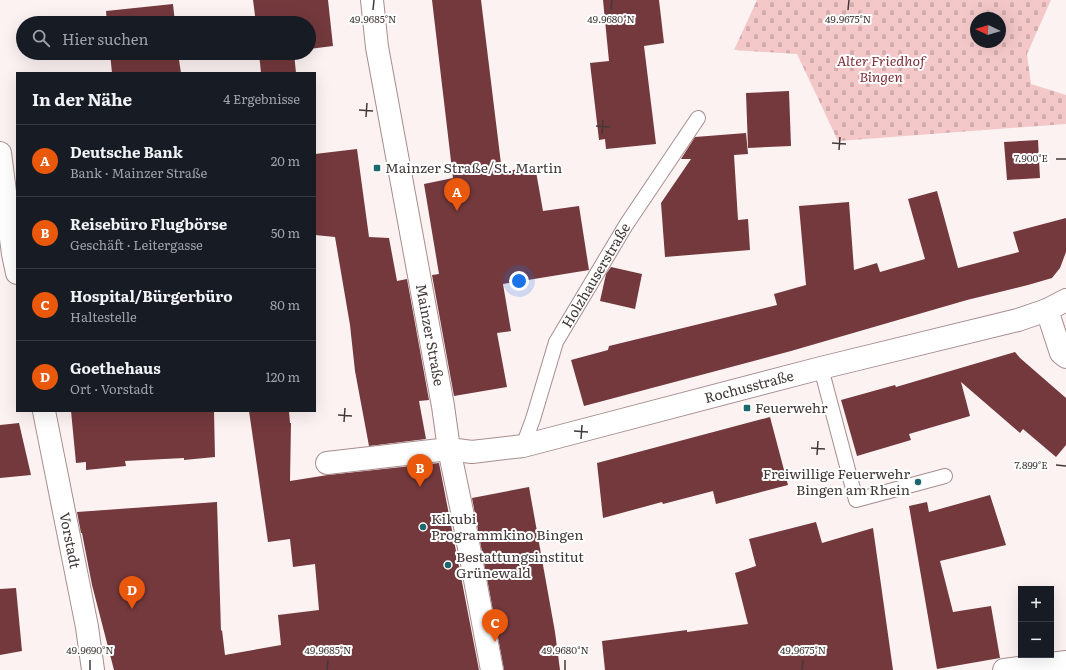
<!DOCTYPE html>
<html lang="de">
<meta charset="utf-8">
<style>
:root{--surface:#171b24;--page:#20242c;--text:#f1f3f6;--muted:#9ea1a6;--line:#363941;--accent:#ea580c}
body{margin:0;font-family:Literata,serif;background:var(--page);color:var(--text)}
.controls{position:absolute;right:12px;bottom:12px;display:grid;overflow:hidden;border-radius:0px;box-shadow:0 4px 16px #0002}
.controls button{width:36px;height:36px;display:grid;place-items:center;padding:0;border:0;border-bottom:1px solid var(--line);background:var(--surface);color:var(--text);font:20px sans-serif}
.compass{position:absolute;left:970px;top:12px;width:36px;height:36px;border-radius:50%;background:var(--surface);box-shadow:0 4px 16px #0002;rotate:274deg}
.you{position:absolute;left:519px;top:281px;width:14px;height:14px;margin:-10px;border:3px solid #fff;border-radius:50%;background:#1a73e8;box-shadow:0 0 0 6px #1a73e833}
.badge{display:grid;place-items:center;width:26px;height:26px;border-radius:50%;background:var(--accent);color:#fff;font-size:13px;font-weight:700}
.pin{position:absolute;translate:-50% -33px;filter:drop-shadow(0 1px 2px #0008)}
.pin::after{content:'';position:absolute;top:21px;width:14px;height:12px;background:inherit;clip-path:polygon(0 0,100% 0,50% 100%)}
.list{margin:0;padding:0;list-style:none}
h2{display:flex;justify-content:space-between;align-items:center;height:52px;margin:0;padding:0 16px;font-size:17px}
h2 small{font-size:13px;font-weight:400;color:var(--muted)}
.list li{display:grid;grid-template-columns:26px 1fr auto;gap:12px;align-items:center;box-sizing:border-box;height:72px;padding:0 16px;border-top:1px solid var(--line)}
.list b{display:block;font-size:15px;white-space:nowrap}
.list p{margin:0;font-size:13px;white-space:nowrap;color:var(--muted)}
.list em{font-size:13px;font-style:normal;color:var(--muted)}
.icon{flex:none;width:22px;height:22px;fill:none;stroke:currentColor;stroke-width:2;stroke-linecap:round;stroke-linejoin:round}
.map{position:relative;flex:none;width:1066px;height:670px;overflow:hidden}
.search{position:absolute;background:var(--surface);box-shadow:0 4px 16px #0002;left:16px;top:16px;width:300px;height:44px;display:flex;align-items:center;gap:10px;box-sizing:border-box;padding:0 14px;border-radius:22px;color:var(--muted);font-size:15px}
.panel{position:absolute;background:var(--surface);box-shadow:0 4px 16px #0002;left:16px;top:72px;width:300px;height:340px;border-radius:0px}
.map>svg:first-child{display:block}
.cemetery{fill:url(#cemetery-stones);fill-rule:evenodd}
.building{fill:#73393d}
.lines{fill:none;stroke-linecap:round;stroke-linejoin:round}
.lane-casing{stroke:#a78d8e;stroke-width:16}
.street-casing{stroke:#a78d8e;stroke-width:24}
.secondary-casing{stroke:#a78d8e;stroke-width:24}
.lane{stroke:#fff;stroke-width:14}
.street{stroke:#fff;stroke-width:22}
.secondary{stroke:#fff;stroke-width:22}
.ticks{fill:none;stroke:#433939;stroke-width:1.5}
.poi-dot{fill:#1b686e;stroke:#fff;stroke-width:1.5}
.labels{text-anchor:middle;stroke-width:4;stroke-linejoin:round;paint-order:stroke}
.park-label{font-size:14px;font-style:italic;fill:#813039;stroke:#fff}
.poi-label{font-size:14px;fill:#433939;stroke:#fff;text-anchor:start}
.street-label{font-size:14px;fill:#433939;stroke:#fff}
.ticks-label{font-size:10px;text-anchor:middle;fill:#433939;stroke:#fff;stroke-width:4;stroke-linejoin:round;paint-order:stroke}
</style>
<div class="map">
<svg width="1066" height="670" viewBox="0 0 1066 670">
<defs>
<pattern id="cemetery-stones" width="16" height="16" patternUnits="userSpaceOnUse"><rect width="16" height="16" fill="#f4c8c9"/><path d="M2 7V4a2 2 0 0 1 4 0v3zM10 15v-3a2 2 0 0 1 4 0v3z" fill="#d2adad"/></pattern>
</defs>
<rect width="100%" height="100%" fill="#fdf2f2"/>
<path class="cemetery" d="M 757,0 L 1051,0 L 1027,54 L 1031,84 L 1066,95 L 1066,124 L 838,141 L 797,54 L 734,50 ZM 976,18 L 1000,18 L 1000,42 L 976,42 Z"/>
<g class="building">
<path d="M 253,0 L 328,0 L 333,46 L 309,49 L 309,23 L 256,23 Z"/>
<path d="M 432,0 L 481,0 L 502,172 L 535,166 L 543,211 L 579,206 L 589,270 L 503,284 L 511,331 L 497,333 L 507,387 L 454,396 L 432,275 L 439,274 L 424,184 L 453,178 Z"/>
<path d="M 603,0 L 659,0 L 664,43 L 644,46 L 656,144 L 606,149 L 605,139 L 599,140 L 590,63 L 609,61 Z"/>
<path d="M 173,4 L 175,23 L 107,23 L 106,11 Z"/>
<path d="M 110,53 L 178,53 L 181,73 L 112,73 Z"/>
<path d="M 259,53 L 294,53 L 296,73 L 261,73 Z"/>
<path d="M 789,91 L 791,146 L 748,148 L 746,93 Z"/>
<path d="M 746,133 L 748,154 L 734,155 L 738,220 L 748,219 L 750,250 L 665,257 L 661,203 L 691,159 L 681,159 L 695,137 Z"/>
<path d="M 1038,140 L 1040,178 L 1007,180 L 1004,142 Z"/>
<path d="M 357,149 L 369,237 L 389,238 L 397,281 L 407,279 L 429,400 L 419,401 L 426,439 L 369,446 L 355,371 L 350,325 L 335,237 L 315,235 L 315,154 Z"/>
<path d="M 937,191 L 958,268 L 1019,252 L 1013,232 L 1066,218 L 1066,252 L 1060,268 L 1052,278 L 1028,285 L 967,300 L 791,351 L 584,406 L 571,360 L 608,350 L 609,346 L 777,305 L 774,294 L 806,285 L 799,206 L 849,202 L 854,270 L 877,263 L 880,272 L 925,259 L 908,199 Z"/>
<path d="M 611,267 L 642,274 L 635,309 L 600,301 L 606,274 Z"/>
<path d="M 1015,352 L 1020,358 L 1066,398 L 1066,445 L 1056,457 L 1023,429 L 1020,433 L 961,382 L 970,416 L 909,434 L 911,440 L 857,456 L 841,400 L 895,385 L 896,387 Z"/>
<path d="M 71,411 L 214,411 L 215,457 L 184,460 L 184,458 L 125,461 L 126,466 L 86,470 L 86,462 L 76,463 Z"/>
<path d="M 249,411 L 289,411 L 290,423 L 291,423 L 290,481 L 328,475 L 439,463 L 479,670 L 114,670 L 92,585 L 82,533 L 81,533 L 77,512 L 217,502 L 221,631 L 222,630 L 225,655 L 281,645 L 278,615 L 319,610 L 315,564 L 293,567 L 290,539 L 268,542 Z"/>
<path d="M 770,417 L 788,485 L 716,504 L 713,491 L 663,504 L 662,502 L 603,518 L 597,463 Z"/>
<path d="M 19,423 L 31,475 L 0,478 L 0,425 Z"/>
<path d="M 529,487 L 555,632 L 560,670 L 504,670 L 472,498 Z"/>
<path d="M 990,495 L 1006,545 L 940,561 L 953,612 L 991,606 L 1000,658 L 937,669 L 909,506 L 927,502 L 929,512 Z"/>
<path d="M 816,522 L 822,543 L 873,528 L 893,670 L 605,670 L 602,641 L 687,630 L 687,632 L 748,624 L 735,573 L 756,566 L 749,539 Z"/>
<path d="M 16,588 L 22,651 L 0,655 L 0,589 Z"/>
</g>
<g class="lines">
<g class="lane-casing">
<g id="lane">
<path d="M 821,368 L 856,500 L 945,476"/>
<path id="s1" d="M 523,446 L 533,419 L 556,342 L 626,225 L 698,118"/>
</g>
</g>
<g class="street-casing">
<g id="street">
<path id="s2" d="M 372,0 L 377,47 L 443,406 L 449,449 L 463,516 L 492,670"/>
<path d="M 1047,310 L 1061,353 L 1066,357"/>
<path id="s3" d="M 327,463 L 449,449 L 472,452 L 523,446 L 821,368 L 1018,320 L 1047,310 L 1066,300"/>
<path d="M 1004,670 L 1066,662"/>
</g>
</g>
<g class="secondary-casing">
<g id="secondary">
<path d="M 0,153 L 13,254 L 17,273"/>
<path id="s4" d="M 44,411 L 87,627 L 93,670"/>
</g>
</g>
<use href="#lane" class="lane"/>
<use href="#street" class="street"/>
<use href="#secondary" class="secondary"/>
</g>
<path class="ticks" d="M 373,10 L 374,0M 611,10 L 612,0M 848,10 L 849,0M 359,110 L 373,111M 366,117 L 367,103M 596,126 L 610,127M 602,134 L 603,120M 832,143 L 846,144M 839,150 L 840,137M 1056,159 L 1066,159M 338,415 L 352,416M 344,422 L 345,408M 574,431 L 588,432M 581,439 L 582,425M 811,448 L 825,449M 817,455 L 818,441M 1056,465 L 1066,466M 90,670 L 90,660M 327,670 L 328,660M 565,670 L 565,660M 802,670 L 803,660"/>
<g class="poi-dot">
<rect x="373" y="164" width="8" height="8" rx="2"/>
<rect x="743" y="404" width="8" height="8" rx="2"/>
<circle cx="918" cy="482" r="4"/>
<circle cx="423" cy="527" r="4"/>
<circle cx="448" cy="565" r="4"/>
</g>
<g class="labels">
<g class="park-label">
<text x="881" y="66">Alter Friedhof<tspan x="881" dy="16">Bingen</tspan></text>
</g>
<g class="poi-label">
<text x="385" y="173">Mainzer Straße/St. Martin</text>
<text x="755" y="413">Feuerwehr</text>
<text x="910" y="479" text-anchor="end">Freiwillige Feuerwehr<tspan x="910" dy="16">Bingen am Rhein</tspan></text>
<text x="431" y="524">Kikubi<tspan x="431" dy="16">Programmkino Bingen</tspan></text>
<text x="456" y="562">Bestattungsinstitut<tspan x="456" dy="16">Grünewald</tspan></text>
</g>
<g class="street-label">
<text dy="5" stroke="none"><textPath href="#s1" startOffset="187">Holzhauserstraße</textPath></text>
<text dy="5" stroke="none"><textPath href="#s2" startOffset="340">Mainzer Straße</textPath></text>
<text dy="5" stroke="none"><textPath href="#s3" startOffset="431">Rochusstraße</textPath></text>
<text dy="5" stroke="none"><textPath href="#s4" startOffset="132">Vorstadt</textPath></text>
</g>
</g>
<g class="ticks-label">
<text x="373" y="23">49.9685°N</text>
<text x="611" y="23">49.9680°N</text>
<text x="848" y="23">49.9675°N</text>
<text x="1031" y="162">7.900°E</text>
<text x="1031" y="469">7.899°E</text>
<text x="90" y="654">49.9690°N</text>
<text x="328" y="654">49.9685°N</text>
<text x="565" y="654">49.9680°N</text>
<text x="803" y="654">49.9675°N</text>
</g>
</svg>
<div class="controls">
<button>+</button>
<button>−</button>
</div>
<svg class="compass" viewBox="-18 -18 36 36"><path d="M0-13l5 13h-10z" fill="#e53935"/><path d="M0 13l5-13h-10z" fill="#9ea1a6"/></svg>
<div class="you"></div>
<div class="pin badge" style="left:457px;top:211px">A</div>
<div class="pin badge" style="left:420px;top:487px">B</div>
<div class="pin badge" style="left:495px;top:642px">C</div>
<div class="pin badge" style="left:132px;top:609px">D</div>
<div class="search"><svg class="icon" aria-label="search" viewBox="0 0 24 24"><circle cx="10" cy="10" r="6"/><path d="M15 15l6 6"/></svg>Hier suchen</div>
<section class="panel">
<h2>In der Nähe<small>4 Ergebnisse</small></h2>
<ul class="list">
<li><span class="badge">A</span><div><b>Deutsche Bank</b><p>Bank · Mainzer Straße</p></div><em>20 m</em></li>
<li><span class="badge">B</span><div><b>Reisebüro Flugbörse</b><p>Geschäft · Leitergasse</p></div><em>50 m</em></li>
<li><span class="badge">C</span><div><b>Hospital/Bürgerbüro</b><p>Haltestelle</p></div><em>80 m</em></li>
<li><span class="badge">D</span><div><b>Goethehaus</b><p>Ort · Vorstadt</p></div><em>120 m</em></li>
</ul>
</section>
</div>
